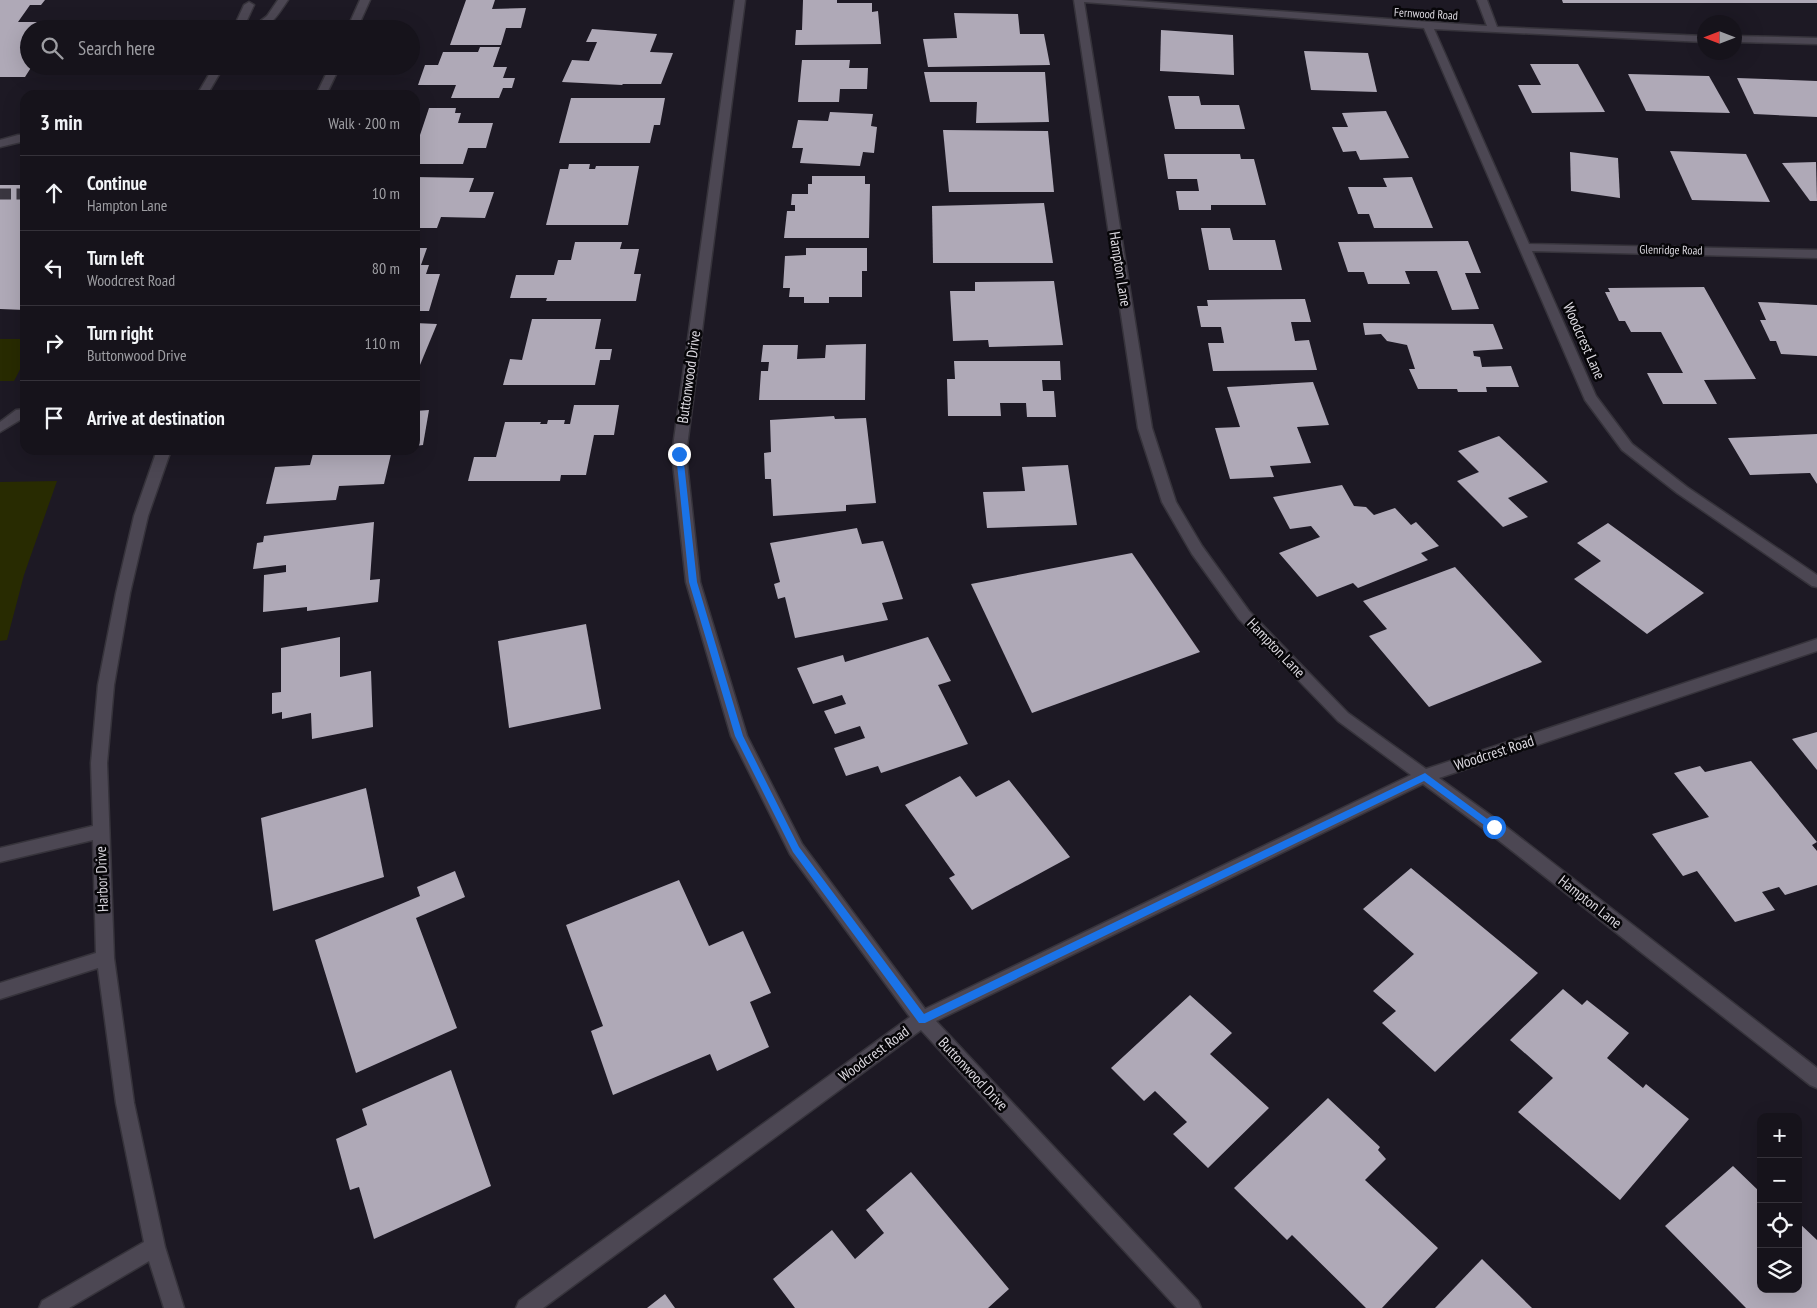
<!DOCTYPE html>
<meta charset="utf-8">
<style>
:root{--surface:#16131b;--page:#232028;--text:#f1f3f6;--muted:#9e9ea3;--line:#35323a}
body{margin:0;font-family:"PT Sans Narrow",sans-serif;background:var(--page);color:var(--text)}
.controls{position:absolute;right:15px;bottom:15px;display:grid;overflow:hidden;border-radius:10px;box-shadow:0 5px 20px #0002}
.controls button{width:45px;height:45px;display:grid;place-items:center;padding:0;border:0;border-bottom:1px solid var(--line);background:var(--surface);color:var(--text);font:25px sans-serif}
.compass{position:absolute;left:1697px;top:15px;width:45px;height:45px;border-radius:50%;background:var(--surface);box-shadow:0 5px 20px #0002;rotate:270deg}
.stop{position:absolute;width:15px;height:15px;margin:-11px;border:4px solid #1a73e8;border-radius:50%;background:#fff}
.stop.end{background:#1a73e8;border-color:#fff;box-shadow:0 1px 5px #0008}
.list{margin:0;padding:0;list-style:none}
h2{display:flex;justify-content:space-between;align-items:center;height:65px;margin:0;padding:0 20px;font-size:21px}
h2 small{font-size:16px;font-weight:400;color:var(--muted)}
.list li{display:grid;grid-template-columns:32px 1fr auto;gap:15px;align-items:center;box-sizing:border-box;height:75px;padding:0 20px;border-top:1px solid var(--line)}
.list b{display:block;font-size:19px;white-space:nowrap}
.list p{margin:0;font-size:16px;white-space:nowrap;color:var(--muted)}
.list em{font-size:16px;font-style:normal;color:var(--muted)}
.icon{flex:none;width:28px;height:28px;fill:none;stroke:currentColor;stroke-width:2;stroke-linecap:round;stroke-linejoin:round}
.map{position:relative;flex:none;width:1817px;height:1308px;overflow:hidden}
.search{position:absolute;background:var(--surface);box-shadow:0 5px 20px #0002;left:20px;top:20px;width:400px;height:55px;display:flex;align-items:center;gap:12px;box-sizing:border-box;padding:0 18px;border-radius:28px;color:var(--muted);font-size:19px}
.panel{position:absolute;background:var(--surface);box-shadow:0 5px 20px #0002;left:20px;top:90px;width:400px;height:365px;border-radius:15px}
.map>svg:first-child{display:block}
.green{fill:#282b01}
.building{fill:#afa9b7}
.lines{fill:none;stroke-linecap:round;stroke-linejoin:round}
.minor-tunnel{stroke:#3a3640;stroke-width:11;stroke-dasharray:11 5.5;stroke-linecap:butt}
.minor-casing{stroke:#36333b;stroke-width:3}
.minor{fill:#4c4753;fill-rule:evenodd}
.route{fill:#1a73e8}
.labels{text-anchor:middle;stroke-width:5;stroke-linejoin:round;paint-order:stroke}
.far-street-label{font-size:12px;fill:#dbd8df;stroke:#070609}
.street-label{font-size:15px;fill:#dbd8df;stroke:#070609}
</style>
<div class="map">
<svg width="1817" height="1308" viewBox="0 0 1817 1308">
<rect width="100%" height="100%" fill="#1d1924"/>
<g class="green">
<path d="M 0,339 L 25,339 L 25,360 L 14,381 L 0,381 Z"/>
<path d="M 57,481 L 24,575 L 7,640 L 0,641 L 0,482 Z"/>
</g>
<g class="building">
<path d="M 0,0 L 45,0 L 41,5 L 30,5 L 18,22 L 62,22 L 57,29 L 29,29 L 29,66 L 32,66 L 25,77 L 0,77 Z"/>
<path d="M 466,0 L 495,0 L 492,9 L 526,8 L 521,28 L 506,28 L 501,45 L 450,45 Z"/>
<path d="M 803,0 L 837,0 L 837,3 L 872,3 L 872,12 L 878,11 L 881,44 L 795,45 L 796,30 L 802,30 Z"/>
<path d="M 1562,0 L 1817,0 L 1817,3 L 1563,3 Z"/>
<path d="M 954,13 L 1018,14 L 1020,34 L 1044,34 L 1050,65 L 928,67 L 923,39 L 957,38 Z"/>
<path d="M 592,29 L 657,34 L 650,52 L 673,53 L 661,84 L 623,84 L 622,85 L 562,82 L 572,60 L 589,61 L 597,42 L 586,42 Z"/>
<path d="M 1161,30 L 1233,35 L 1234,75 L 1160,71 Z"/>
<path d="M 480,47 L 500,47 L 493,67 L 507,67 L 503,78 L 515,78 L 512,88 L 503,88 L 499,98 L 451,98 L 456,85 L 418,85 L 425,65 L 438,65 L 443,52 L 478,52 Z"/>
<path d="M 1304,51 L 1368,53 L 1377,92 L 1311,90 Z"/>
<path d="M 802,60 L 850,60 L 849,68 L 868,68 L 867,89 L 840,89 L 839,102 L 798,102 Z"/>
<path d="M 1530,64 L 1578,64 L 1605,112 L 1532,113 L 1518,85 L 1541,85 Z"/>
<path d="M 924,72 L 1045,72 L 1049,122 L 976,123 L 977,102 L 930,102 Z"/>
<path d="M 1628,74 L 1709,76 L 1730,113 L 1646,111 Z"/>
<path d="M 1737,78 L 1817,81 L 1817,117 L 1754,114 Z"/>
<path d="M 1168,96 L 1199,96 L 1201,105 L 1239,105 L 1245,129 L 1175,129 Z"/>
<path d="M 571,98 L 665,98 L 660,125 L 654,125 L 650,143 L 559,143 Z"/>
<path d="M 429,108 L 456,108 L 455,113 L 461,113 L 458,123 L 493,123 L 486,148 L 468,148 L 463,164 L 415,164 L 415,150 Z"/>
<path d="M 1386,111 L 1409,158 L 1360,160 L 1356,151 L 1343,152 L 1332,127 L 1348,127 L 1342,113 Z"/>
<path d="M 830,112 L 873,114 L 871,126 L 877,127 L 874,153 L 863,152 L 860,166 L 800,163 L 803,148 L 792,148 L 798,120 L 828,121 Z"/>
<path d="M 943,130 L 1048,131 L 1054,192 L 949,192 Z"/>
<path d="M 1670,151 L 1746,154 L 1770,202 L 1692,200 Z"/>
<path d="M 1570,152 L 1618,158 L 1620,198 L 1571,191 Z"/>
<path d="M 1164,154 L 1240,154 L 1241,159 L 1254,159 L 1266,205 L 1211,205 L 1211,210 L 1179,210 L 1176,191 L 1199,191 L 1197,179 L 1168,179 Z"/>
<path d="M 1816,162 L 1817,201 L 1810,201 L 1782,163 Z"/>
<path d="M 569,164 L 590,164 L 589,169 L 595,169 L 596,166 L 639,166 L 628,225 L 546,225 L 560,169 L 568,169 Z"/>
<path d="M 812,176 L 865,176 L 865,184 L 870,184 L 869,238 L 784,238 L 787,211 L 795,211 L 795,205 L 791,205 L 792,194 L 808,194 L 808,184 L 812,184 Z"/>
<path d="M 415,177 L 474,178 L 469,192 L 494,192 L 485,218 L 441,217 L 437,228 L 415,228 Z"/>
<path d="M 1412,177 L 1433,228 L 1374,228 L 1369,214 L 1358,214 L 1348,187 L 1387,187 L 1383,178 Z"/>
<path d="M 0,185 L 25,185 L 25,310 L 0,309 Z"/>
<path d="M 1044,203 L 1053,263 L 933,263 L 932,206 Z"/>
<path d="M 1201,228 L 1230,228 L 1233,240 L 1275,240 L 1282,270 L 1209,270 Z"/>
<path d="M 1468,241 L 1481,273 L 1465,273 L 1479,309 L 1452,310 L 1437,271 L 1405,271 L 1410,284 L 1368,284 L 1364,272 L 1348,272 L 1338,242 Z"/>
<path d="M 575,242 L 622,242 L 620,249 L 639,249 L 634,274 L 641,274 L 636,301 L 546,301 L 547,298 L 510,298 L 516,275 L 554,275 L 558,260 L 571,260 Z"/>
<path d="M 415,248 L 427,248 L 421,265 L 429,265 L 426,274 L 440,274 L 429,311 L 415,311 Z"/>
<path d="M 806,248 L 867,248 L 867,271 L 862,271 L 862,297 L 829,297 L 829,303 L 804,303 L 804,297 L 789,297 L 790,288 L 783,288 L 785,256 L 806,255 Z"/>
<path d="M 1054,281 L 1063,345 L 989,347 L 988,340 L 953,341 L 950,291 L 975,291 L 975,282 Z"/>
<path d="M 1704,287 L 1756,379 L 1704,380 L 1717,404 L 1663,404 L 1647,373 L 1683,373 L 1661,332 L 1631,332 L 1625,321 L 1619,321 L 1605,292 L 1610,292 L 1608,288 Z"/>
<path d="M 1305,299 L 1311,322 L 1291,322 L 1295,341 L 1309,340 L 1317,370 L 1213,371 L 1208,343 L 1224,343 L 1221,327 L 1201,327 L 1197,306 L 1208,306 L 1207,300 Z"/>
<path d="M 1758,302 L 1817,305 L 1817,356 L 1781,354 L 1776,341 L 1770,341 L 1760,320 L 1766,320 Z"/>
<path d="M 532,319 L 601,319 L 595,349 L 612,349 L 610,360 L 600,360 L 595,385 L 503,385 L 510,359 L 522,360 Z"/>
<path d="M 415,323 L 437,324 L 415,377 Z"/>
<path d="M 1363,323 L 1493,324 L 1503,349 L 1473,351 L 1474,356 L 1480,357 L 1482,367 L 1511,366 L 1519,387 L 1486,387 L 1487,392 L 1458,392 L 1457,389 L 1418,389 L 1409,369 L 1415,369 L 1407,345 L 1387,341 L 1381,334 L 1365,335 Z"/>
<path d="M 866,344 L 865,400 L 759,400 L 761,371 L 768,371 L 769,362 L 761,362 L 763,345 L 798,345 L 797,359 L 825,358 L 826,345 Z"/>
<path d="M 954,361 L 1060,361 L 1061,380 L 1042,380 L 1043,391 L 1054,391 L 1056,417 L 1027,417 L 1026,403 L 1000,403 L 1001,416 L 948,416 L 947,379 L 955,379 Z"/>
<path d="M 1313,382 L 1329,425 L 1297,427 L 1311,463 L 1270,466 L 1274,477 L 1230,479 L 1215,428 L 1240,427 L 1227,387 Z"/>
<path d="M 574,405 L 619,405 L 614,435 L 594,435 L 586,475 L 561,475 L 560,481 L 468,481 L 474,457 L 496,457 L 505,422 L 541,422 L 540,424 L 547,424 L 548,420 L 565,420 L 564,424 L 570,424 Z"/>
<path d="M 429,410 L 423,445 L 415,446 L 415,411 Z"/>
<path d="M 834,416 L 835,419 L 866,418 L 876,503 L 846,505 L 846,511 L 773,516 L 771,479 L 765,479 L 764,453 L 771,452 L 770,420 Z"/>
<path d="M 1817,434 L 1817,484 L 1810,473 L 1750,475 L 1728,438 Z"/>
<path d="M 1499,436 L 1548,482 L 1508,498 L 1528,517 L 1503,527 L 1457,481 L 1479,472 L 1458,451 Z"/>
<path d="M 314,450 L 392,450 L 384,484 L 339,486 L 336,500 L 266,504 L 275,467 L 310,465 Z"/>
<path d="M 1068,465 L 1077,525 L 987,528 L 983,492 L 1025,491 L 1022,467 Z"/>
<path d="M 1342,485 L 1354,506 L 1366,507 L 1374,515 L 1395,508 L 1411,525 L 1416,522 L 1439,546 L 1421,553 L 1428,560 L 1358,588 L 1353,583 L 1317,597 L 1279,553 L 1320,537 L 1311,526 L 1290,529 L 1273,497 Z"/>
<path d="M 374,522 L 370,580 L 380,579 L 378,602 L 307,611 L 307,607 L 263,612 L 264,575 L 286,572 L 286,565 L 253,569 L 257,543 L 263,542 L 264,536 Z"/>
<path d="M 1608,523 L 1704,593 L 1647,634 L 1574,579 L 1601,561 L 1577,543 Z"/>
<path d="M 857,528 L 862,544 L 883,541 L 903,599 L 882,603 L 888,620 L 795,638 L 785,597 L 778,599 L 774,584 L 780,582 L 770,543 Z"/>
<path d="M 1132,553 L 1200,652 L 1032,713 L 971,584 Z"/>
<path d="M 1455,567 L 1542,662 L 1429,707 L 1369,636 L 1387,629 L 1363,601 Z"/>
<path d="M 586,624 L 601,709 L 509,728 L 498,641 Z"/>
<path d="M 340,637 L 340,677 L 371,671 L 373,727 L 312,739 L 311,713 L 282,719 L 282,712 L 272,714 L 272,693 L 281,692 L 281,648 Z"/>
<path d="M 928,637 L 951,681 L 938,685 L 968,744 L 881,773 L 878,766 L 846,776 L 834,748 L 865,738 L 860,726 L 835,734 L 824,711 L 846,704 L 842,695 L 813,704 L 797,668 L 843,655 L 845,662 Z"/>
<path d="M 1817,732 L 1817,770 L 1792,739 Z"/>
<path d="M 1751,761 L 1817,842 L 1812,845 L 1817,851 L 1817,885 L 1785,895 L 1779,887 L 1762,892 L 1775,910 L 1735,922 L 1697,871 L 1683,876 L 1652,834 L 1709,817 L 1674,773 L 1700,766 L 1705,772 Z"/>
<path d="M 960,776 L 976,797 L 1009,780 L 1070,857 L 972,910 L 949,878 L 955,875 L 905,805 Z"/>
<path d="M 366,788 L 384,877 L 273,911 L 261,818 Z"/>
<path d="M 1411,868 L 1538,973 L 1435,1072 L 1382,1023 L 1396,1011 L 1373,991 L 1414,954 L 1363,909 Z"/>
<path d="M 455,871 L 465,897 L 416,918 L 457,1028 L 356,1073 L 315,940 L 420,896 L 417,887 Z"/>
<path d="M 679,880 L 709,946 L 743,931 L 771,993 L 750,1002 L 769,1047 L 717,1071 L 710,1054 L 613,1095 L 591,1031 L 603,1026 L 566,925 Z"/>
<path d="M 1563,989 L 1582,1005 L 1587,1000 L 1629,1033 L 1607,1058 L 1643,1088 L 1646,1084 L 1689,1119 L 1620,1200 L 1518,1112 L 1553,1078 L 1510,1040 Z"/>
<path d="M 1190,995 L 1232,1033 L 1210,1054 L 1269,1108 L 1208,1168 L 1173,1134 L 1187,1122 L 1155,1091 L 1144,1101 L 1111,1068 Z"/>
<path d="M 451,1070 L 491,1186 L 374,1239 L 359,1187 L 350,1190 L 336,1139 L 367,1125 L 362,1109 Z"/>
<path d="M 1328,1098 L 1380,1147 L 1378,1150 L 1386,1159 L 1365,1180 L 1438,1248 L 1382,1308 L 1366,1308 L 1292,1235 L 1287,1240 L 1234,1188 Z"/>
<path d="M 1733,1166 L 1761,1193 L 1761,1289 L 1798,1289 L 1798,1222 L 1817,1240 L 1817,1308 L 1746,1308 L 1665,1226 Z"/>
<path d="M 911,1172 L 1009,1289 L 988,1308 L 795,1308 L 773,1279 L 832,1230 L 855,1259 L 884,1233 L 866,1210 Z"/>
<path d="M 1482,1259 L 1532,1308 L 1435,1308 Z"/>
<path d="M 665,1294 L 675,1308 L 647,1308 Z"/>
</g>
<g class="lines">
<path class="minor-tunnel" d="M 0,194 L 25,194"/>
<g class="minor-casing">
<g id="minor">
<path d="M 278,0 L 288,0 C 277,16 271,29 250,29 L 267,16 Z"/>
<path d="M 360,0 L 370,0 L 357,29 L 347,29 Z"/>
<path d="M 735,0 L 745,0 L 686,454 L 700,582 L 747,736 L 802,844 L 925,1009 L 1411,775 L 1338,721 L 1239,619 L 1192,554 L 1162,502 L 1138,428 L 1074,0 L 1121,0 L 1487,26 L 1477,0 L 1487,0 L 1497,27 L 1704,36 L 1704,42 L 1434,29 L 1529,244 L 1817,250 L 1817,258 L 1532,251 L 1596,396 L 1632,444 L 1687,487 L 1817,575 L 1817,587 L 1812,586 L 1677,493 L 1622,450 L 1585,400 L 1424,28 L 1084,2 L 1152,428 L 1176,502 L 1202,546 L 1249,611 L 1348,713 L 1426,769 L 1817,639 L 1817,651 L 1439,778 L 1500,822 L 1817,1068 L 1817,1088 L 1810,1085 L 1488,832 L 1423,784 L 936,1021 L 1198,1301 L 1201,1308 L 1177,1308 L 921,1030 L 543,1308 L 516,1308 L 519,1301 L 910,1017 L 790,854 L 731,736 L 686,582 L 672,454 Z"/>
<path d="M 249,2 L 254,5 L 243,29 L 233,29 L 244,5 Z"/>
<path d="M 1734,36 L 1817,38 L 1817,44 L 1734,42 Z"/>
<path d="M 214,66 L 224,66 L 207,95 L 197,95 Z"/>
<path d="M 330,66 L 340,66 L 326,95 L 316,95 Z"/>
<path d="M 18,135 L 25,135 L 25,141 L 0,147 L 0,140 Z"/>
<path d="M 25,409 L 25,417 L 0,432 L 0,422 L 16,410 Z"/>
<path d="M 157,450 L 171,450 L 148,516 L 130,593 L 114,685 L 107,763 L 114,958 L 134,1103 L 165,1247 L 184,1308 L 164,1308 L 149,1261 L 69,1308 L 39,1308 L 42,1301 L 144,1242 L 116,1103 L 98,968 L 0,999 L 0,983 L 96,953 L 93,840 L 0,862 L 0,848 L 93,826 L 91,763 L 98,685 L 116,593 L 134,516 Z"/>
</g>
</g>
<use href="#minor" class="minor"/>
</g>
<path class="route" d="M 679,451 L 683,454 L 697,582 L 743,736 L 799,847 L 924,1014 L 1425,773 L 1498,827 L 1494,831 L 1491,830 L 1424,781 L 925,1023 L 919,1023 L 793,852 L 735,736 L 689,582 L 676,454 Z"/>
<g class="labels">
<g class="far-street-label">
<text transform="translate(1426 14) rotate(3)" y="4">Fernwood Road</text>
<text transform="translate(1671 250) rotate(1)" y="4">Glenridge Road</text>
</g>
<g class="street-label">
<text transform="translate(1120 269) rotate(81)" y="5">Hampton Lane</text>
<text transform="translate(1584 341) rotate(66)" y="5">Woodcrest Lane</text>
<text transform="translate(689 377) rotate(-82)" y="5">Buttonwood Drive</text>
<text transform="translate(1276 648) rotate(46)" y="5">Hampton Lane</text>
<text transform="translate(1494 753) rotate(-18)" y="5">Woodcrest Road</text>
<text transform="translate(102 879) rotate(-92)" y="5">Harbor Drive</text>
<text transform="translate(1590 902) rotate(38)" y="5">Hampton Lane</text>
<text transform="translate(874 1054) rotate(-36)" y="5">Woodcrest Road</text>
<text transform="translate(973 1074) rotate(47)" y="5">Buttonwood Drive</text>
</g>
</g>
</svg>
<div class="controls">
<button>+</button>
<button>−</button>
<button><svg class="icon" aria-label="locate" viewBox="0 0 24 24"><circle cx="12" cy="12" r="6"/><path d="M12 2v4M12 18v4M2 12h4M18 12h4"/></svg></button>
<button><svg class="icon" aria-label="layers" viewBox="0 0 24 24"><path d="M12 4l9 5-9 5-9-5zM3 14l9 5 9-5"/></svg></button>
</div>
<svg class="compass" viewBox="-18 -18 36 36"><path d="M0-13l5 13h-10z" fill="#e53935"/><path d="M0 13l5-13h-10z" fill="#9e9ea3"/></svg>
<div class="stop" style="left:1494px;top:827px"></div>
<div class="stop end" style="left:679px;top:454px"></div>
<div class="search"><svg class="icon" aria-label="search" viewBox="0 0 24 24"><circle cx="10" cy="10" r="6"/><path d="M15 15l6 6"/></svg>Search here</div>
<section class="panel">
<h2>3 min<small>Walk · 200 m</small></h2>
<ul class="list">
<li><svg class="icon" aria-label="ahead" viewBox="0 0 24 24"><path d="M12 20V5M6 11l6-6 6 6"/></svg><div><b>Continue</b><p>Hampton Lane</p></div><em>10 m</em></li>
<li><svg class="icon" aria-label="left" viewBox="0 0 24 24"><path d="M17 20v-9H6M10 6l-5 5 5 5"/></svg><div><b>Turn left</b><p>Woodcrest Road</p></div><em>80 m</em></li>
<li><svg class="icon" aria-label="right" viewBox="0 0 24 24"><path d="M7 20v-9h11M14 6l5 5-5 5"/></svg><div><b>Turn right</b><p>Buttonwood Drive</p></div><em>110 m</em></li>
<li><svg class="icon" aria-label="arrive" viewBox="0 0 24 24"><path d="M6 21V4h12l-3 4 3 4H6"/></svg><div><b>Arrive at destination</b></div></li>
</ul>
</section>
</div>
